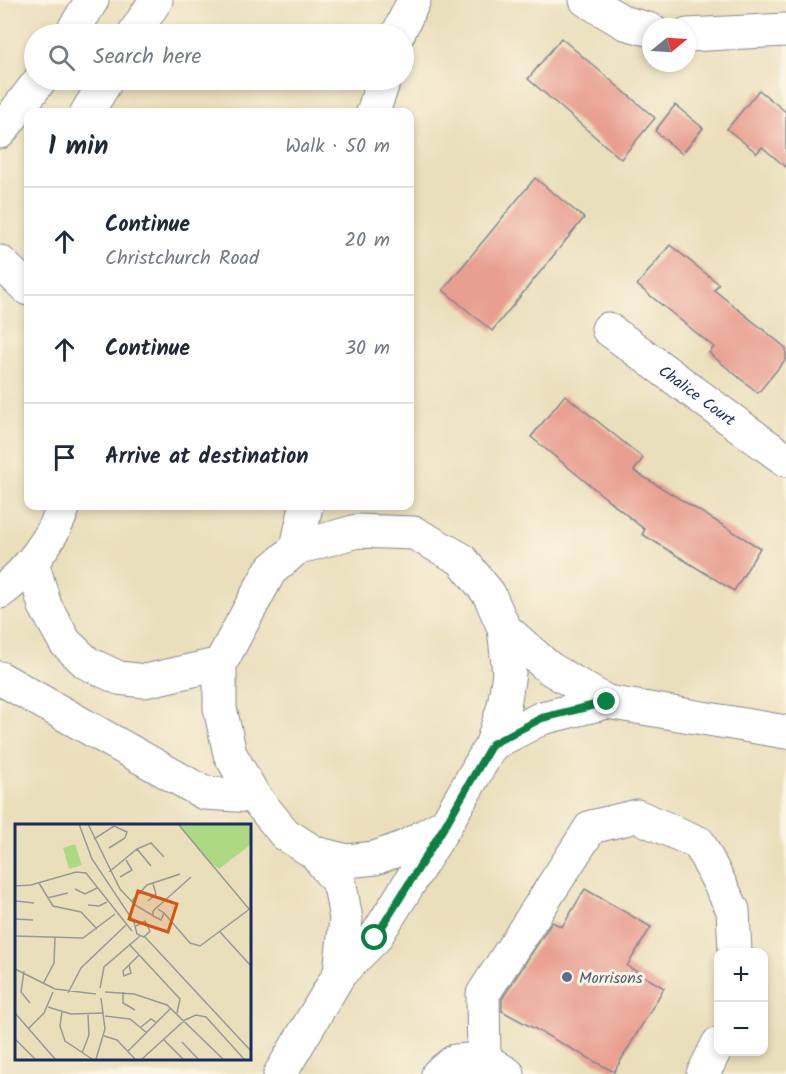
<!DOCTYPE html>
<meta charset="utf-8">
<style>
:root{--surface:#fff;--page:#f6f6f7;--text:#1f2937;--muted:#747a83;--line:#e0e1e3}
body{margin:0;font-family:Kalam,sans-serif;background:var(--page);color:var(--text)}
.controls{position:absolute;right:18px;bottom:18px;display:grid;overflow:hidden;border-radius:12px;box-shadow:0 3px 9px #0003}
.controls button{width:54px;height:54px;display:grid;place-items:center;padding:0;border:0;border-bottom:2px solid var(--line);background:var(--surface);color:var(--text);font:30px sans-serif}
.compass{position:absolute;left:642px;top:18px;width:54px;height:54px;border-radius:50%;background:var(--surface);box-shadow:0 3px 9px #0003;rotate:72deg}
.stop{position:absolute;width:18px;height:18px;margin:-14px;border:4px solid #0b8043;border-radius:50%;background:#fff}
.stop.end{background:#0b8043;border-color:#fff;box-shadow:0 2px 6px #0008}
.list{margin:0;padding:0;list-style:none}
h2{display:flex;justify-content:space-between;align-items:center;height:78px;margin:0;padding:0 24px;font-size:26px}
h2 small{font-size:20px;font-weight:400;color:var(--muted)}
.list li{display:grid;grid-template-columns:39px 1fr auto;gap:18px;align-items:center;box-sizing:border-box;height:108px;padding:0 24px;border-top:2px solid var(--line)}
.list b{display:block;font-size:22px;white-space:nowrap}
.list p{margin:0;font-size:20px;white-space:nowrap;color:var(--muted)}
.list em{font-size:20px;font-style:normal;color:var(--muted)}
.icon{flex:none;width:33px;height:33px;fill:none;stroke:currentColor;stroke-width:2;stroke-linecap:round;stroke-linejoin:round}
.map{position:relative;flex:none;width:786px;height:1074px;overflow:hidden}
.search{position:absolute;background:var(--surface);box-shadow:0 3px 9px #0003;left:24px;top:24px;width:390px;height:66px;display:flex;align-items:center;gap:15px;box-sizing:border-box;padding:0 21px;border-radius:33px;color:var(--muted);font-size:22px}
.panel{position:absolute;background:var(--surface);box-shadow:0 3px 9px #0003;left:24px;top:108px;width:390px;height:402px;border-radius:12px}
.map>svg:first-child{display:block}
.building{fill:#e89f90}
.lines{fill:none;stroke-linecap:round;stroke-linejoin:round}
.minor-casing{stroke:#82878c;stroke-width:35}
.major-casing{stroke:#82878c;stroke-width:35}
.minor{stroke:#fff;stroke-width:33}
.major{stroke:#fff;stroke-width:33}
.route{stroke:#0b8043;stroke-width:8}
.service-dot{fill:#5c6f8a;stroke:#fcf5e5;stroke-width:2}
.labels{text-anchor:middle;stroke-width:6;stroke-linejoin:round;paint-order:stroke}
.street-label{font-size:16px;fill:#1b2f5e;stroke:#fcf5e5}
.service-label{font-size:16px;fill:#4e5e75;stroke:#fcf5e5;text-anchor:start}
.inset-road{fill:none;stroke:#979996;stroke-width:1.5}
.view{fill:#d45514;fill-opacity:0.15;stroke:#d45514;stroke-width:3}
.inset-edge{fill:none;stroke:#1b2f5e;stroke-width:3}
</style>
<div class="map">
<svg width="786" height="1074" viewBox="0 0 786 1074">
<rect width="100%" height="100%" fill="#fcf5e5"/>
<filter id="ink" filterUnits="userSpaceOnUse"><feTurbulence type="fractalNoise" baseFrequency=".0167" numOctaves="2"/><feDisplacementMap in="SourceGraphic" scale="12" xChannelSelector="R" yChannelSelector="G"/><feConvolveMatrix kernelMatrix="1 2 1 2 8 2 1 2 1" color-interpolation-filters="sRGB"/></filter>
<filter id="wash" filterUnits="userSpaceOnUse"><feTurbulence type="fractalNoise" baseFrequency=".008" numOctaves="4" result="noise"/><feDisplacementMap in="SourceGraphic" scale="24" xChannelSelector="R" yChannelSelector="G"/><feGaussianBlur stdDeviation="1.35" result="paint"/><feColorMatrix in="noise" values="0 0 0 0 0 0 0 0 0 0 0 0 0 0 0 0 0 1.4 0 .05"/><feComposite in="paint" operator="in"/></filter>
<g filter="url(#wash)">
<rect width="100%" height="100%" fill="#eadfbb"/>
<g id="blocks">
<g class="building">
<path d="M 561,38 L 655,118 L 621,159 L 528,79 Z"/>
<path d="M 759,90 L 786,112 L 786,167 L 762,147 L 757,153 L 727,129 Z"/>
<path d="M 675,105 L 703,128 L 682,154 L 655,131 Z"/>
<path d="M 535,178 L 584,218 L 492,331 L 443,290 Z"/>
<path d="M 670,245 L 719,284 L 714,290 L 786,348 L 786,359 L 758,393 L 709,353 L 714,347 L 637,285 Z"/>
<path d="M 565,395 L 643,458 L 634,471 L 760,548 L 734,591 L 642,534 L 645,530 L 531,437 Z"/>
<path d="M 585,889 L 651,927 L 627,966 L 664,988 L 614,1072 L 502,1011 L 502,999 L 552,922 L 562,927 Z"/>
</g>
</g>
</g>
<g filter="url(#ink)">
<use href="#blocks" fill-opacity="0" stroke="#82878c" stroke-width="1.5"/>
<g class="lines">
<g class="minor-casing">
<g id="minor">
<path d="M 586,0 L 625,23 L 651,30"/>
<path d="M 398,34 L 414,0"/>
<path d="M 687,35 L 786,30"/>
<path d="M 373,112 L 384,80"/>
<path id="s1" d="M 608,329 L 786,460"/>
<path d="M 297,548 L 306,506"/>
<path d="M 32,562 L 45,606 L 65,642 L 87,663 L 119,678 L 145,681 L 220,664"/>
<path d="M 504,628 L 509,673 L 504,706 L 492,744 L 446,824 L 405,847 L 375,858 L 347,861 L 315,853 L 285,834 L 254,796 L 230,754 L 220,708 L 220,664 L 270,571 L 297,548 L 357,531 L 414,533 L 461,559 L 489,594 L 504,628 L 549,668 L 607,702 L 786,732"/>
<path d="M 0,678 L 204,793 L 254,796"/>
<path d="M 492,744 L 542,718 L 607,702"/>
<path d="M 315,853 L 340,885 L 346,919 L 340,973"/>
<path d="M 484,1059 L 483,994 L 591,827 L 637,816 L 699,843 L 733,910 L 735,952"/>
<path d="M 280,1074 L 340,973 L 375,938 L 445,826"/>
<path d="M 438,1074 L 455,1061 L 484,1059 L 508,1074"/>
<path d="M 703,1074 L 718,1044"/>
</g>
</g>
<g class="major-casing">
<g id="major">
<path d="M 71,34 L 92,0"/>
<path d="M 134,34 L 156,0"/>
<path d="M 87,112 L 107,80"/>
<path d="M 0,132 L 40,80"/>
<path d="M 0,262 L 28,289"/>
<path d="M 0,592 C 28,572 53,538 64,506"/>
</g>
</g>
<use href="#minor" class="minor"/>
<use href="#major" class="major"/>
</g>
</g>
<g class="lines" filter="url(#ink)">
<path class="route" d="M 375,938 L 446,824 L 492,744 L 542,718 L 607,702"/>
</g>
<circle class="service-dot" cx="567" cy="977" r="6"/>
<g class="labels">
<g class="street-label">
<text dy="6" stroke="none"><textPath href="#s1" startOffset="111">Chalice Court</textPath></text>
</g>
<g class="service-label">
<text x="579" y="983">Morrisons</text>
</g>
</g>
<g transform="translate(15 824)">
<rect width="236" height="236" fill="#eadfbb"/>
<path d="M 163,0 L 235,0 L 235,21 L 204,45 L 190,34 ZM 60,20 L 67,41 L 54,45 L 48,24 Z" fill="#add985"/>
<path class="inset-road" d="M 64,0 L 77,35 L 119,98 L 122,110 L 129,113 L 135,107 L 130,97 L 121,102M 73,0 L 105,65 L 120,81 L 137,91M 163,0 L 234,85M 79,15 L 99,2 L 112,8 L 110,14 L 94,24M 122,25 L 136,42M 0,40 L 0,86M 94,48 L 122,25 L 136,19 L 149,33M 105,53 L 117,46 L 111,36M 24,59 L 38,82 L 66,88 L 82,105M 0,62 L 16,61 L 61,48 L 71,49 L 117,107M 60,65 L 70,70 L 82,64M 32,74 L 53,69M 1,77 L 19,79M 133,77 L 141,70 L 138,60M 116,78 L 132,61 L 165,50M 73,81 L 84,82 L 92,78M 143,85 L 149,89 L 146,96 L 138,92 L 138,87 L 176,53M 149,89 L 175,119 L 185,122 L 236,84M 0,95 L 18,96M 205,108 L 236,142M 0,112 L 68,114 L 100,90M 130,113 L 236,227M 114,120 L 165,175 L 162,189M 114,141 L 116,149 L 109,152 L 108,147 L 124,131M 0,145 L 40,165 L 81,170M 9,147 L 6,168 L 15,179M 28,160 L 39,139 L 40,114M 85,164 L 89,143 L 125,112M 90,168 L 119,170 L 152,181 L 208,235M 108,168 L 108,179 L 120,186M 53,169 L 66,144 L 111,101M 33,183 L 56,190 L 89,189M 47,188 L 45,202 L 50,217 L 77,235M 0,189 L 40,235M 90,192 L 115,195 L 132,209M 126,203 L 136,195 L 142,199M 13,205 L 29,189 L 38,168M 89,212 L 102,216 L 120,235M 0,215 L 20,235M 149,216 L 168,235M 167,218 L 183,235M 113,227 L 156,184M 67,229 L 74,211 L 73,191M 81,235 L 90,205 L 86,174M 127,235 L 170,196 L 181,191 L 191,193 L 229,235"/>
<path class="view" d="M 123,67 L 162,80 L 153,108 L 114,95 Z"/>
<rect width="236" height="236" class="inset-edge"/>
</g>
</svg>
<div class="controls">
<button>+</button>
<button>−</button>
</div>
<svg class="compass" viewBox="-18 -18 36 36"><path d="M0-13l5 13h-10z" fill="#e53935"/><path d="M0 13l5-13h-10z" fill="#747a83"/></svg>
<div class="stop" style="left:375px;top:938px"></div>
<div class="stop end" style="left:607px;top:702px"></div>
<div class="search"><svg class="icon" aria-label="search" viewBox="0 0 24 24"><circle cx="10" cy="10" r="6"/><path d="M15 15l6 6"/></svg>Search here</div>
<section class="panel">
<h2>1 min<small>Walk · 50 m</small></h2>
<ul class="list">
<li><svg class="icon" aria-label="ahead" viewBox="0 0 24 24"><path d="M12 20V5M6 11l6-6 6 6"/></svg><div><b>Continue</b><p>Christchurch Road</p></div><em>20 m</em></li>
<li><svg class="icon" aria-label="ahead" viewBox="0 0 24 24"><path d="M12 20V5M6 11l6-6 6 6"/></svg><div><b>Continue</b></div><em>30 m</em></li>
<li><svg class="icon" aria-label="arrive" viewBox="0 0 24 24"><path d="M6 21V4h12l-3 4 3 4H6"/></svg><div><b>Arrive at destination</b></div></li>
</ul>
</section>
</div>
